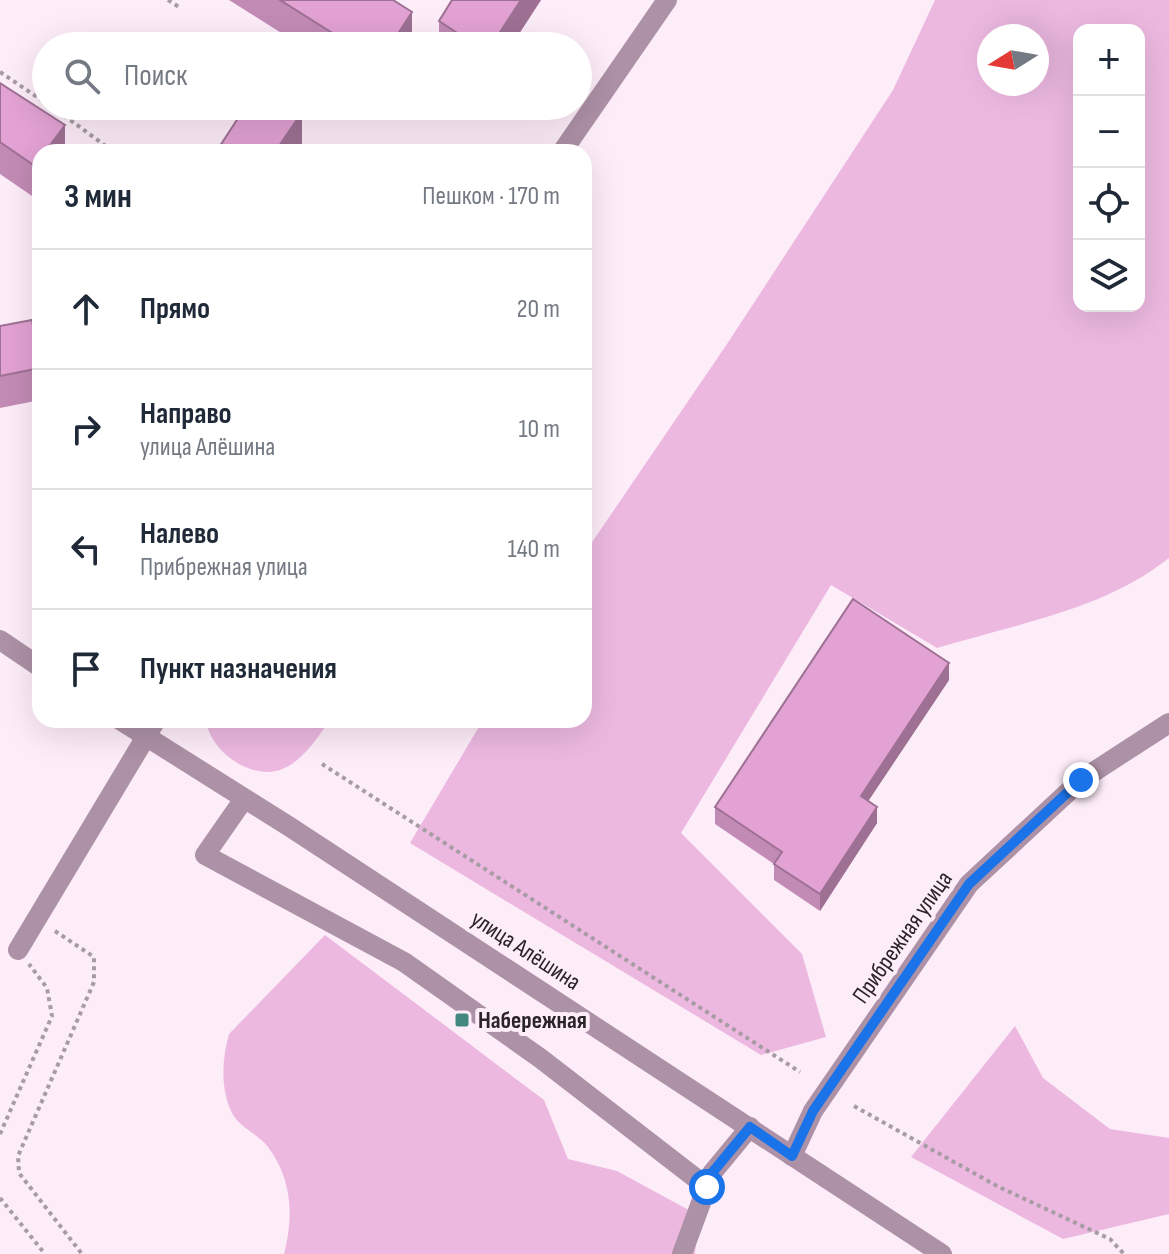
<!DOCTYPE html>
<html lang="ru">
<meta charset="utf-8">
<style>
:root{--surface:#fff;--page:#f6f6f7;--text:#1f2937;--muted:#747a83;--line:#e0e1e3}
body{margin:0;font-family:"Sofia Sans Condensed",sans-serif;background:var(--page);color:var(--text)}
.controls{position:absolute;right:24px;top:24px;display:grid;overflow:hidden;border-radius:16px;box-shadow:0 8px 32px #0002}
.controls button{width:72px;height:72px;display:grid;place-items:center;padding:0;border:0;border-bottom:2px solid var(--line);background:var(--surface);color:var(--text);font:40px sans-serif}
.compass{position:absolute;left:977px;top:24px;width:72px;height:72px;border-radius:50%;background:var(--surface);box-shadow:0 8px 32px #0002;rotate:259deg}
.stop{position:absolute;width:24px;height:24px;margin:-18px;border:6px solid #1a73e8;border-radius:50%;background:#fff}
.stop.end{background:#1a73e8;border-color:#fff;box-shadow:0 2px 8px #0008}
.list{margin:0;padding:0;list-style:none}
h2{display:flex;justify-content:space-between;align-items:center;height:104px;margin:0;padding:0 32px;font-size:34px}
h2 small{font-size:26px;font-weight:400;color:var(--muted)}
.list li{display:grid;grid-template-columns:52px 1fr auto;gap:24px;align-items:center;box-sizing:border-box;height:120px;padding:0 32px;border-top:2px solid var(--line)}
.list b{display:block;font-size:30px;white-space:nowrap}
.list p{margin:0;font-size:26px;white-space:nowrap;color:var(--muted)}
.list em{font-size:26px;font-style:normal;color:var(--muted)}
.icon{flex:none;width:44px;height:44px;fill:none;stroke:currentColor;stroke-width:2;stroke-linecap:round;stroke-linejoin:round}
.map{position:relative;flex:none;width:1169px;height:1254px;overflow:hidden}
.search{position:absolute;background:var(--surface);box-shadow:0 8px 32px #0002;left:32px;top:32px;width:560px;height:88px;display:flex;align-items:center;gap:20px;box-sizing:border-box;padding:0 28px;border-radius:44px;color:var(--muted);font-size:30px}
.panel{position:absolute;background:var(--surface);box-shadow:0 8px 32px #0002;left:32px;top:144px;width:560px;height:584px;border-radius:24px}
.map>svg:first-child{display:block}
.green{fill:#ecb8e0;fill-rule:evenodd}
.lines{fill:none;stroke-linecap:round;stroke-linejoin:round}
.path{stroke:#a79ba4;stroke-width:4;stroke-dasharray:4 4;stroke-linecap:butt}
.minor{stroke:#ad91a6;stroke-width:20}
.wall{fill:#c28bb5}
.shaded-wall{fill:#9e7194}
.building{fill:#e2a2d3;stroke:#9e7194;stroke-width:2}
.route{stroke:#1a73e8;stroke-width:10}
.poi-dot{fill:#438880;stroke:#fdedf9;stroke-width:3}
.labels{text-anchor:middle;stroke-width:8;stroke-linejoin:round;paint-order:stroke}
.street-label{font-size:24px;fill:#2a2428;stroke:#fdedf9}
.poi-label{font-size:24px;font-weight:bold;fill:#2a2428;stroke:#fdedf9;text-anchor:start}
</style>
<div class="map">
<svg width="1169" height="1254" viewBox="0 0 1169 1254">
<rect width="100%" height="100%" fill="#fdedf9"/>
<g class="green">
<path d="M 935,0 L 1169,0 L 1169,558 C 1104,610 1015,624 937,648 L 831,585 L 681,833 L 802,954 L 826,1037 L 761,1055 L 410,843 L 483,720 L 584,720 L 584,554 L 727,344 L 893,90 ZM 1079,30 L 1139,30 L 1139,306 L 1079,306 ZM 1037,36 L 1037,84 L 989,84 L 989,36 Z"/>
<path d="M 205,720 L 330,720 C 307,753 284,788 239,764 C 221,753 211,741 205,720 Z"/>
<path d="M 325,935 L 544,1100 L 568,1159 L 617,1171 L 698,1215 L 695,1254 L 284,1254 C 294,1216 292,1179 268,1147 C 259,1135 239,1127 232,1113 C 220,1088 222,1059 229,1034 Z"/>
<path d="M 1015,1026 L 1043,1078 L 1110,1129 L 1169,1138 L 1169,1214 L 1063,1239 L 911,1157 Z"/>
</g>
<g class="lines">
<g class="path">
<path d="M 168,0 L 179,7"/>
<path d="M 0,72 L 46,103"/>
<path d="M 51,106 L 114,152"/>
<path d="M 322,764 L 800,1072"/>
<path d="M 55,931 L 94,957 L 94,982 L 18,1156 L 19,1173 L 82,1254"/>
<path d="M 854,1106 L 997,1186 L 1110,1239 L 1124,1254"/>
<path d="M 0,1134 L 52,1016 L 47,988 L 29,964"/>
<path d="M 0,1198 L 45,1254"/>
</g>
<g class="minor">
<path d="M 562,152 L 667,0"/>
<path d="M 0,640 L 40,667"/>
<path d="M 120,720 L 290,827 L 942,1254"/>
<path d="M 244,799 L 205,855 L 404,962 L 540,1058 L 707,1187"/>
<path d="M 18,950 L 156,720"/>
<path d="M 792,1156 L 813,1111 L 969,884 L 1081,780 L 1169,723"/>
<path d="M 682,1254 L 712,1173 L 750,1127"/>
</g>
</g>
<g class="wall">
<path d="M 229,0 L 393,0 L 412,44 L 410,46 L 302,46 Z"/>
<path d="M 452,0 L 541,0 L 511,46 L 439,46 L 439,21 Z"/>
<path d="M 0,83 L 65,152 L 40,152 L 40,191 L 35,198 L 0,174 Z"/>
<path d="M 0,326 L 37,347 L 40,346 L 40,402 L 40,400 L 0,408 Z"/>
<path d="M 949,680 L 868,801 L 877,823 L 820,911 L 774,880 L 774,864 L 715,824 L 715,807 Z"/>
</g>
<g class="shaded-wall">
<path d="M 521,0 L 541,0 L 511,46 L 491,46 Z"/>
<path d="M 412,12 L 412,44 L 410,46 L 390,46 Z"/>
<path d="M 302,112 L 302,144 L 296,152 L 275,152 Z"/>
<path d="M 65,125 L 65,152 L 45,152 Z"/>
<path d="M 40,159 L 40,191 L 35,198 L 35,166 Z"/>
<path d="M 949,663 L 949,680 L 861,812 L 861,796 Z"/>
<path d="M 877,807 L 877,823 L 820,911 L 820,894 Z"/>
</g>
<g class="building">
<path d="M 280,0 L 393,0 L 412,12 L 390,46 L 353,46 Z"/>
<path d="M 452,0 L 521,0 L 491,46 L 477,46 L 439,21 Z"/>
<path d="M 0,83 L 65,125 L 45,152 L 40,152 L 40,159 L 35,166 L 0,142 Z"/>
<path d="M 246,106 L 292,106 L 302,112 L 275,152 L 216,152 Z"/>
<path d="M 32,320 L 37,347 L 40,346 L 40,370 L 40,368 L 0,376 L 0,326 Z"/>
<path d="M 853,599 L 949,663 L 861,796 L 877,807 L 820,894 L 774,864 L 782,852 L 715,807 Z"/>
</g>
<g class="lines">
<path class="route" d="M 707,1187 L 712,1173 L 750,1127 L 792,1156 L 813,1111 L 969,884 L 1081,780"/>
</g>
<rect class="poi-dot" x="454" y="1012" width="16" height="16" rx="4"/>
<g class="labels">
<g class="street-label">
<text transform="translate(902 937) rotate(-55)" y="8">Прибрежная улица</text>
<text transform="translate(526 950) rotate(33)" y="8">улица Алёшина</text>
</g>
<g class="poi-label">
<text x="478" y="1028">Набережная</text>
</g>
</g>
</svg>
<div class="controls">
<button>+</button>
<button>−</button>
<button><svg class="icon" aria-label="locate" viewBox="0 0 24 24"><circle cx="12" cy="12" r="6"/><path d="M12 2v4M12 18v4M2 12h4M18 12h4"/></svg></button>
<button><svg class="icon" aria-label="layers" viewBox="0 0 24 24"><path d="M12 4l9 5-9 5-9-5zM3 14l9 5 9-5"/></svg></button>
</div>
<svg class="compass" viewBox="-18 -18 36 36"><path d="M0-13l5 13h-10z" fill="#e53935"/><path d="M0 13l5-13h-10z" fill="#747a83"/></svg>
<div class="stop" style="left:707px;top:1187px"></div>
<div class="stop end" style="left:1081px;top:780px"></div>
<div class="search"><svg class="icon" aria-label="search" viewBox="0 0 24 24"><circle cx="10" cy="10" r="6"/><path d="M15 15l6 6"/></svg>Поиск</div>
<section class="panel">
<h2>3 мин<small>Пешком · 170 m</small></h2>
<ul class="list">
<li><svg class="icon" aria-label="ahead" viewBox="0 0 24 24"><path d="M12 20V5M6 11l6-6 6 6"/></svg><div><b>Прямо</b></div><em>20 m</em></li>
<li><svg class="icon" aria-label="right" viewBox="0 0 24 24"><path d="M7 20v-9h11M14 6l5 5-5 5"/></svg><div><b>Направо</b><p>улица Алёшина</p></div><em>10 m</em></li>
<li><svg class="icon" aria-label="left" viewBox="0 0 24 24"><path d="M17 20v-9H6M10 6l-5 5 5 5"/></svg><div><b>Налево</b><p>Прибрежная улица</p></div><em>140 m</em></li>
<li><svg class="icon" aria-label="arrive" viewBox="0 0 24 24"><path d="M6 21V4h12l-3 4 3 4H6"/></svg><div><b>Пункт назначения</b></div></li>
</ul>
</section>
</div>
